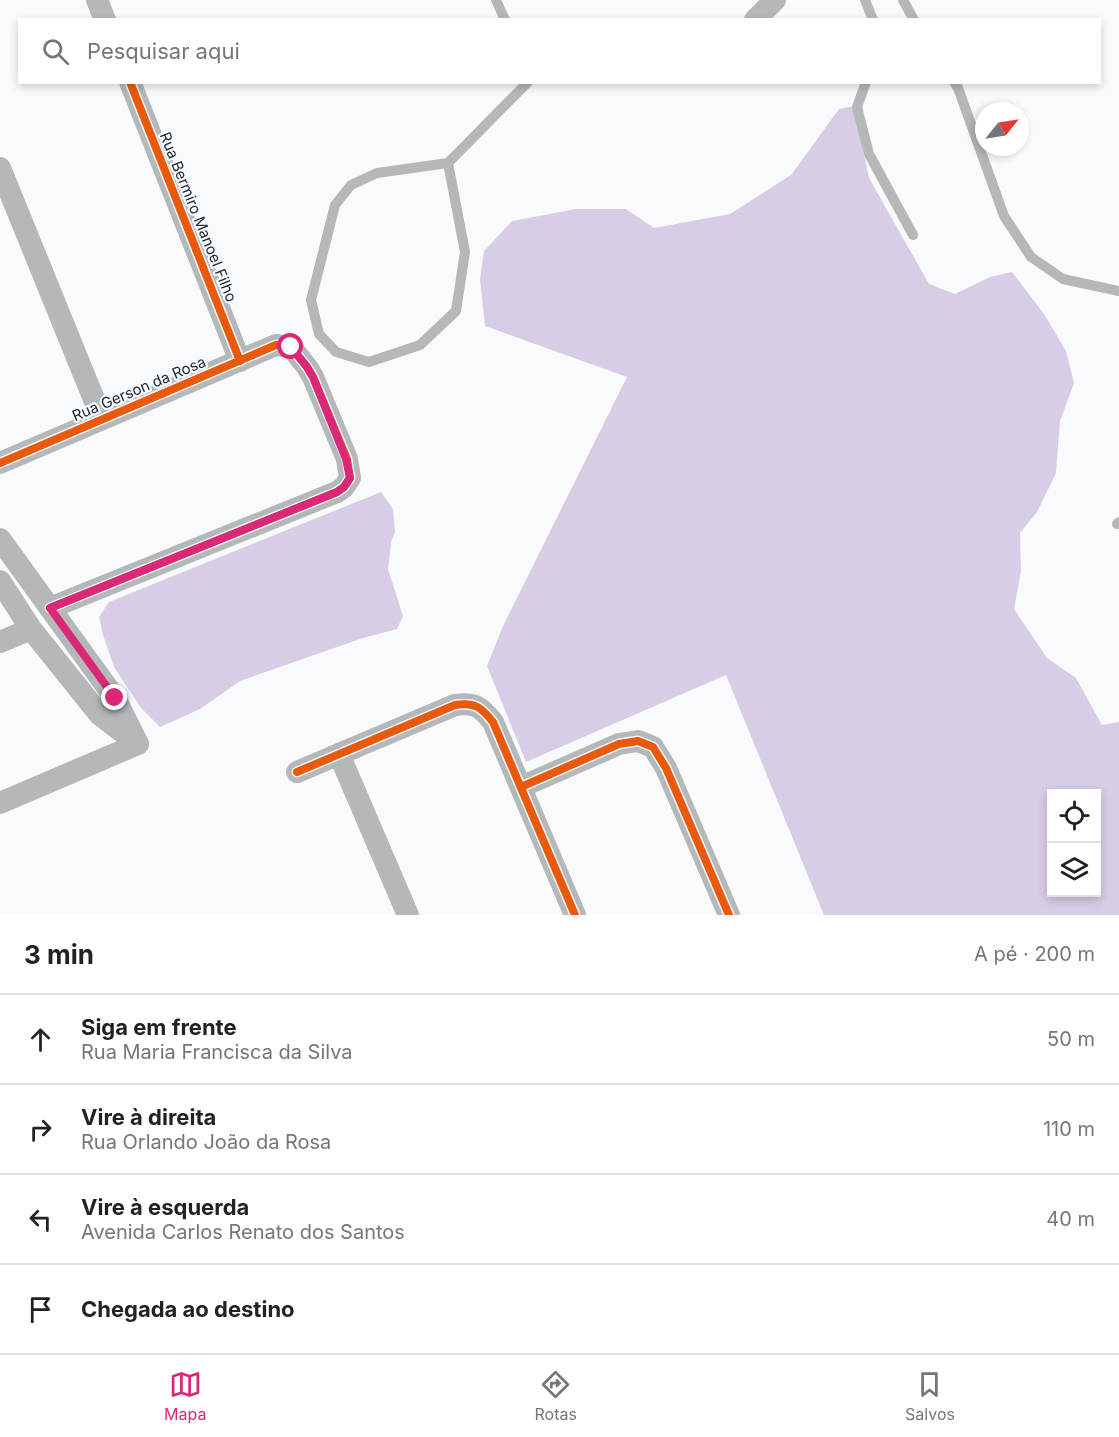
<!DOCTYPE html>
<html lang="pt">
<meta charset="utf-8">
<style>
:root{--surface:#fff;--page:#f6f6f6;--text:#222;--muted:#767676;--line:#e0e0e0;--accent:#db2777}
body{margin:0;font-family:Inter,sans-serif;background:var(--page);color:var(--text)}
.controls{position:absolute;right:18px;bottom:18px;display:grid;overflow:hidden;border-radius:0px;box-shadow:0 3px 9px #0003}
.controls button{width:54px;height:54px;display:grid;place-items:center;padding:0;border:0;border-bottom:2px solid var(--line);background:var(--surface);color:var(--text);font:30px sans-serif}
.compass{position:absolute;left:975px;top:102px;width:54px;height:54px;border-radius:50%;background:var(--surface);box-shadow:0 3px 9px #0003;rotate:60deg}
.stop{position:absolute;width:18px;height:18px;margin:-14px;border:4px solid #db2777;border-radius:50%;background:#fff}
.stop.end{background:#db2777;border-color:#fff;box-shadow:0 2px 6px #0008}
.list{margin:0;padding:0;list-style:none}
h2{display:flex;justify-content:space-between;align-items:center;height:78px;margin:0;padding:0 24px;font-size:26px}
h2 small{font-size:20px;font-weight:400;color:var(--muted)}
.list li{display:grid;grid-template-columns:39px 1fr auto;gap:18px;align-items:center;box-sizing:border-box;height:90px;padding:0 24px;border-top:2px solid var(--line)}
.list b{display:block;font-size:22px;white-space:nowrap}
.list p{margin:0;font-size:20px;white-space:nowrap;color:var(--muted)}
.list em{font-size:20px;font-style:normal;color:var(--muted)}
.icon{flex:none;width:33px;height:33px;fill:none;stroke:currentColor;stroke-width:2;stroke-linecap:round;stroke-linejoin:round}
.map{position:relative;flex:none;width:1119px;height:915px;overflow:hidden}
.search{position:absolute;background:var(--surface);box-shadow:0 3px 9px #0003;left:18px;right:18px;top:18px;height:66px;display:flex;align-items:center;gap:15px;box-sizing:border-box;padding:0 21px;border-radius:0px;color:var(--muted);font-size:22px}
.sheet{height:438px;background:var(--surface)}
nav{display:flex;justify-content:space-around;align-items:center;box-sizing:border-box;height:84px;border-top:2px solid var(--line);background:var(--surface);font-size:16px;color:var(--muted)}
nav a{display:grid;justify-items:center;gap:3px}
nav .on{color:var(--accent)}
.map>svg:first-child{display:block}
.forest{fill:#d7cde6;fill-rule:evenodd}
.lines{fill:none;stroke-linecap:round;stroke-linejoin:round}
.service{stroke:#b4b8b9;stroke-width:10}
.minor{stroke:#b4b8b9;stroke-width:22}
.cycleway-casing{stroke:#f6fafe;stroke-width:11}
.cycleway{stroke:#e8590c;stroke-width:8}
.route{stroke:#db2777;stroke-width:8}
.labels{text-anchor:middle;stroke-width:4.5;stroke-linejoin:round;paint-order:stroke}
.street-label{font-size:15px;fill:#21272f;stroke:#f6fafe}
</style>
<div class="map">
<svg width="1119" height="915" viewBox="0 0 1119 915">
<rect width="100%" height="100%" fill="#f8fafc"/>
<g class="forest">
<path d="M 854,106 L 869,178 L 929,284 L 955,294 L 990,277 L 1012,272 L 1044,314 L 1066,351 L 1074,383 L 1060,421 L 1056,473 L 1037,512 L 1020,533 L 1021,571 L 1014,609 L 1047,658 L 1076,678 L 1102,725 L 1119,722 L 1119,915 L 824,915 L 726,675 L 526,762 L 487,666 L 503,626 L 627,377 L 485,326 L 480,279 L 484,251 L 512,221 L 576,209 L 626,209 L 654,228 L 730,214 L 791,175 L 839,109 ZM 1052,794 L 1096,794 L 1096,892 L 1052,892 Z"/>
<path d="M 381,492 L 393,509 L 395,532 L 391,542 L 388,569 L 403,616 L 397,629 L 363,638 L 240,681 L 200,709 L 160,727 L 141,708 L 114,667 L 103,635 L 99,617 L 109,602 Z"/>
</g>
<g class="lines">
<g class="service">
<path d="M 496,0 L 505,20"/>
<path d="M 865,0 L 873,20"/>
<path d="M 903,0 L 914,20"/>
<path d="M 866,82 L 857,107 L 869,154 L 913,235"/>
<path d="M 954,82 L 958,88 L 1004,216 L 1031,257 L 1063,279 L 1119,291"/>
<path d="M 448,163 L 465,252 L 456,311 L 420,345 L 369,362 L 336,352 L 319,334 L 311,300 L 335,205 L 351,185 L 377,173 L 448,163 L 528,82"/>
<path d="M 1117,524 L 1119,522"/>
</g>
<g class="minor">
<path d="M 97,0 L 105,20"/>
<path d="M 755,20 L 775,0"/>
<path d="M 130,82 L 240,361"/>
<path d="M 0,168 L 102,419"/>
<path d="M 0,463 L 276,345 L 291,347 L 307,367 L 313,377 L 347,459 L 350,478 L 344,487 L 337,492 L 50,608"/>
<path d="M 0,539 L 115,698 L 138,744"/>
<path d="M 0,581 L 31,629 L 100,715 L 133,740"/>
<path d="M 0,642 L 31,629"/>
<path d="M 339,754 L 408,915"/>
<path d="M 297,772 L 455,705 C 475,702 481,707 493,722 L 575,915"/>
<path d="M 521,787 L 619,744 L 638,741 L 653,747 L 666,768 L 729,915"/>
<path d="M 0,803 L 138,744"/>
</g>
<g class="cycleway-casing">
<g id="cycleway">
<path d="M 130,82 L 240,361"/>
<path d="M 0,463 L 276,345 L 291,347 L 307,367 L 313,377 L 347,459 L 350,478 L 344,487 L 337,492 L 50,608"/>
<path d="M 297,772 L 455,705 C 475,702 481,707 493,722 L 575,915"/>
<path d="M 521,787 L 619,744 L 638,741 L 653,747 L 666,768 L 729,915"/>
</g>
</g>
<use href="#cycleway" class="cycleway"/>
</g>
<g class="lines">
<path class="route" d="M 115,698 L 50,608 L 337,492 L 344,487 L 350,478 L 346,459 L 313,377 L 307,367 L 291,347"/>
</g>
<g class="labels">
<g class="street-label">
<text transform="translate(198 217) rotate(68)" y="5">Rua Bermiro Manoel Filho</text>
<text transform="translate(139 389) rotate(-23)" y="5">Rua Gerson da Rosa</text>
</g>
</g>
</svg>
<div class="controls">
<button><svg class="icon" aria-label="locate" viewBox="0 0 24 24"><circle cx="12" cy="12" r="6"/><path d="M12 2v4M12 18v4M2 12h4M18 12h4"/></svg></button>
<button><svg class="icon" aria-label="layers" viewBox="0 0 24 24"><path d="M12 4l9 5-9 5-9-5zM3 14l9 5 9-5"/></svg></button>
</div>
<svg class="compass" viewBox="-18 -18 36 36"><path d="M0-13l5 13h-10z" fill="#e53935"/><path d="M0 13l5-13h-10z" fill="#767676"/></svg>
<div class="stop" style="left:291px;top:347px"></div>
<div class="stop end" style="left:115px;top:698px"></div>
<div class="search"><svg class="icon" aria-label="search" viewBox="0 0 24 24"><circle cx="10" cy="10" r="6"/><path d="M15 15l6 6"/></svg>Pesquisar aqui</div>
</div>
<section class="sheet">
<h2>3 min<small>A pé · 200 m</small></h2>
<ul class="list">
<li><svg class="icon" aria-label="ahead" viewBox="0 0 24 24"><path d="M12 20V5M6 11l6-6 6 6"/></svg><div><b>Siga em frente</b><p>Rua Maria Francisca da Silva</p></div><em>50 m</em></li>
<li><svg class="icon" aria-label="right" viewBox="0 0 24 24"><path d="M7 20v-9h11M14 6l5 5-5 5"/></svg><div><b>Vire à direita</b><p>Rua Orlando João da Rosa</p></div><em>110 m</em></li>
<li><svg class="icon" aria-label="left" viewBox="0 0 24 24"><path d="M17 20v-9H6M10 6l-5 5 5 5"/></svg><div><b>Vire à esquerda</b><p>Avenida Carlos Renato dos Santos</p></div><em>40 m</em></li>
<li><svg class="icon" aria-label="arrive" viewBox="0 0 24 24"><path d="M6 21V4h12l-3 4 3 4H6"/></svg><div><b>Chegada ao destino</b></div></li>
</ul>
</section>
<nav>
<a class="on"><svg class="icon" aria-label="map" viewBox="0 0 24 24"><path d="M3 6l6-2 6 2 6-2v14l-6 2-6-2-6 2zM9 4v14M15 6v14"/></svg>Mapa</a>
<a><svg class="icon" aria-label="directions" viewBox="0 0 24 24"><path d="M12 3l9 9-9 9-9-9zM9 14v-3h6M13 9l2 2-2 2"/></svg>Rotas</a>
<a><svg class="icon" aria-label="saved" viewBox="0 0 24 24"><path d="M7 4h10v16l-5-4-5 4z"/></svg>Salvos</a>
</nav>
